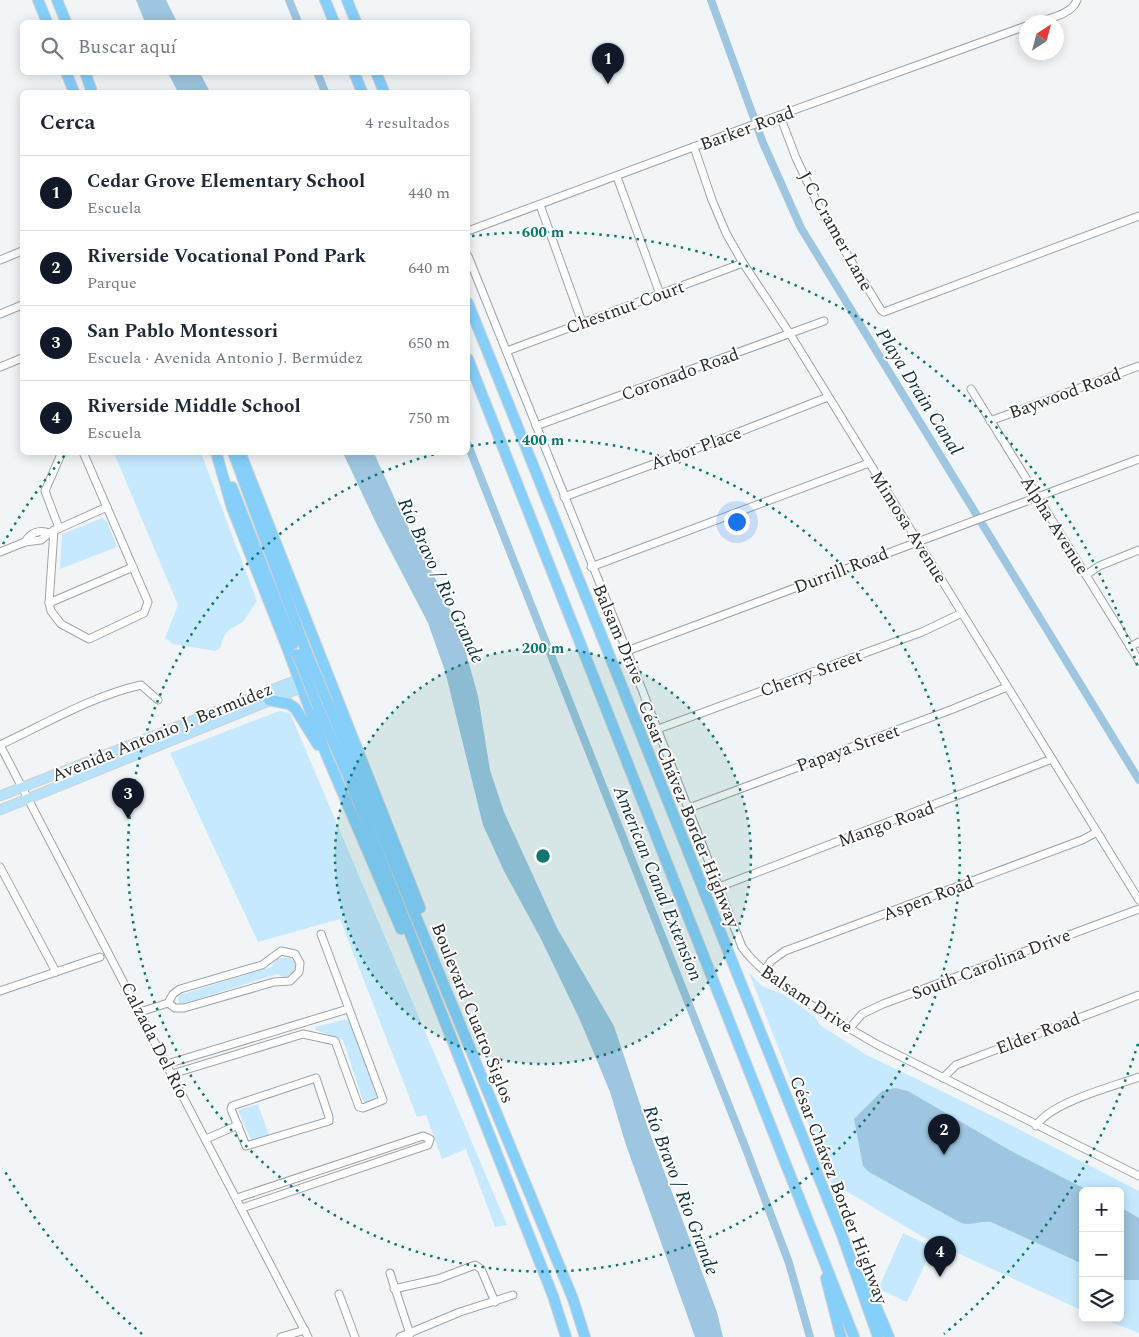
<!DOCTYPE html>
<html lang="es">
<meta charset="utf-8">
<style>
:root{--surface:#fff;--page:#f6f6f7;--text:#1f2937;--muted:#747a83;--line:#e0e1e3;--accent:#111827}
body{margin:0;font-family:Spectral,serif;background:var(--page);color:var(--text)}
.controls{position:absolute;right:15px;bottom:15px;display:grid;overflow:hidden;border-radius:8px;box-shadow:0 2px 12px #0003}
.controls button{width:45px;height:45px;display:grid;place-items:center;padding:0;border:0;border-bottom:1px solid var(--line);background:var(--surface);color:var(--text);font:25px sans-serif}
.compass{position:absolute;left:1019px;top:15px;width:45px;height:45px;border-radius:50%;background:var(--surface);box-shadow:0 2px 12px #0003;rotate:36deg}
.you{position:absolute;left:736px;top:521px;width:18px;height:18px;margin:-12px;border:4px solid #fff;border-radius:50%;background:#1a73e8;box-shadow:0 0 0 8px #1a73e833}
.badge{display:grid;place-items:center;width:32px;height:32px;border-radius:50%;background:var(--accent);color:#fff;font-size:16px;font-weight:700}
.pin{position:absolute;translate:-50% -41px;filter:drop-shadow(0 1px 2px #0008)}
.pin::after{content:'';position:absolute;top:26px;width:18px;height:15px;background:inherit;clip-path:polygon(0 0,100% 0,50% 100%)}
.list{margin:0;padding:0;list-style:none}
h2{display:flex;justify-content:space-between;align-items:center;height:65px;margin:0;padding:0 20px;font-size:21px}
h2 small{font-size:16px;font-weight:400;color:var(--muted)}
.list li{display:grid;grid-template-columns:32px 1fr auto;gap:15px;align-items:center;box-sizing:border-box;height:75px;padding:0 20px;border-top:1px solid var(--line)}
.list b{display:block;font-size:19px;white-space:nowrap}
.list p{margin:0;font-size:16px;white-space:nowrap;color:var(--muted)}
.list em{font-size:16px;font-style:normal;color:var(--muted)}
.icon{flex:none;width:28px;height:28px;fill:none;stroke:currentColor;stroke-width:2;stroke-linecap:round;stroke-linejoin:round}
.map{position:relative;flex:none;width:1139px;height:1337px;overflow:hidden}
.search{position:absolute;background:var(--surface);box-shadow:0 2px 12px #0003;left:20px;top:20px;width:450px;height:55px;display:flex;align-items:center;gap:12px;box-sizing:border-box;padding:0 18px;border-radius:8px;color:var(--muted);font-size:19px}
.panel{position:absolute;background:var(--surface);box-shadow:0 2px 12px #0003;left:20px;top:90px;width:450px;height:365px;border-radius:8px}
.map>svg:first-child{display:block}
.green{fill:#c7e9fe}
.water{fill:#9ec6e0}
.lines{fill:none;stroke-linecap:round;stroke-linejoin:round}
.canal{stroke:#9ec6e0;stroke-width:8}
.minor-casing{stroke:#a0a3a6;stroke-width:9}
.major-casing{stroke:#d0d1d1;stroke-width:11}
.highway-casing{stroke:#d0d1d1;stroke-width:12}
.minor{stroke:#fff;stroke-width:7}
.major{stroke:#b6e2fd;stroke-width:9}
.highway{stroke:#86cffb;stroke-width:10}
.highway-bridge-casing{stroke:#d0d1d1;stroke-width:12;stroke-linecap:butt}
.highway-bridge{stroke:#86cffb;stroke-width:10}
.ring{fill:none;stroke:#0f766e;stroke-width:2.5;stroke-dasharray:2.5 5}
.labels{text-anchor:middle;stroke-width:4;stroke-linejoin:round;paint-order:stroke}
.street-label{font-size:18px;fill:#2b2c2d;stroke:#fff}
.water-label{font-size:19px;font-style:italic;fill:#0d2f42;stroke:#fff}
.centre{fill:#0f766e;stroke:#fff;stroke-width:2.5}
.ring-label{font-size:15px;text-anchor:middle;font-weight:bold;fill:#0f766e;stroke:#fff;stroke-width:4;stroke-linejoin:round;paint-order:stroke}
</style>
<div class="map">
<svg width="1139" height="1337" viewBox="0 0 1139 1337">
<rect width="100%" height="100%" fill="#f2f5f8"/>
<g class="green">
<path d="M 114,453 L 201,453 L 257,601 L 243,622 L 229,630 L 224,636 L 220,648 L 215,651 L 173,644 L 165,638 L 178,605 Z"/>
<path d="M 102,518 L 107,522 L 117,547 L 60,569 L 62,534 Z"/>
<path d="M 279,711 L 290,713 L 507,1225 L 495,1227 L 466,1149 L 442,1159 L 426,1115 L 417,1117 L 340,919 L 258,942 L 170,753 Z"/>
<path d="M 277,958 L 290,958 L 295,962 L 296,968 L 293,976 L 284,977 L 277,974 L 183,1004 L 179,1003 L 178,997 L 180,995 L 271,967 Z"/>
<path d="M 749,973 L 762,986 L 785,995 L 814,1016 L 820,1025 L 865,1054 L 1003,1121 L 1139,1191 L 1139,1333 L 1100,1318 L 1120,1318 L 1120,1191 L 1083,1191 L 1083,1311 L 921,1236 L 831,1182 Z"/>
<path d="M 346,1019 L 350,1022 L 378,1095 L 377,1099 L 366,1104 L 363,1101 L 343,1040 L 316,1030 L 315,1027 Z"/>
<path d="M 258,1104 L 269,1135 L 251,1140 L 238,1110 Z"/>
<path d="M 903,1233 L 933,1247 L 907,1302 L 881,1290 L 879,1287 Z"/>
</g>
<g class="water">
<path d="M 136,0 L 166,0 L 177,22 L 145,22 Z"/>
<path d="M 168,73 L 200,73 L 210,92 L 178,92 Z"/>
<path d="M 343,453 L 374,453 L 404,519 L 445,597 L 463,642 L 478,696 L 490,770 L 504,812 L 557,928 L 614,1026 L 649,1131 L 717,1312 L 723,1337 L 695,1337 L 626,1145 L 610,1092 L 580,1020 L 541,939 L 504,871 L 483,825 L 445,671 L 428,623 L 377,525 Z"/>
<path d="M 895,1088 L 908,1091 L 1011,1151 L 1089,1191 L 1083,1191 L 1083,1264 L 991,1222 C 980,1221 972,1226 961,1223 L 869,1172 L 863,1166 L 854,1119 L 882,1091 Z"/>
<path d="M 1120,1207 L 1139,1218 L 1139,1280 L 1120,1280 Z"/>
</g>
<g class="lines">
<g class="canal">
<path d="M 289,0 L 298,22"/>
<path d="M 711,0 L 763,143 L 801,228 L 1139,780"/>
<path d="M 317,72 L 325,92"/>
<path d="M 468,445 L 746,1149 L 789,1263 L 810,1337"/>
</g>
<g class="minor-casing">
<g id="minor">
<path d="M 1037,22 C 1051,18 1072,14 1077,0"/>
<path d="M 780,116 L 796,158 L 823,215 L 881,310 L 884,312 L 1139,216"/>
<path d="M 694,147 L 712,200 L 726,233 L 743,263 L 790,334 L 1139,900"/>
<path d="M 617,177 L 660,294"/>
<path d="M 540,205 L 582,322"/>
<path d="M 468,231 L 747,127 L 1026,26"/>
<path d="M 468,256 L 627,651 L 742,947 C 765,981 841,1024 878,1045 L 1139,1176"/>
<path d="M 0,260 L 22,251"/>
<path d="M 0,314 L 22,305"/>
<path d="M 507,351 L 743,263"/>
<path d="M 0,367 L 22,358"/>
<path d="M 971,389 L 1139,661"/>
<path d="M 990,421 L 1139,366"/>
<path d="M 536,426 L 824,321"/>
<path d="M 564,497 L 711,443 L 828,397"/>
<path d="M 59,528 L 45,491 L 62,452"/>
<path d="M 54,530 L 49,603 L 51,611 L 61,624 L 89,639 L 144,613 L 148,602 L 83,452"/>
<path d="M 25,542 C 30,533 39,529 49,533"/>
<path d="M 0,552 L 25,542 L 41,540 L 49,533 L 107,507"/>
<path d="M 591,567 L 869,463"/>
<path d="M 1086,575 L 1099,566 L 1139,550"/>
<path d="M 49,603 L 133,567"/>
<path d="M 1130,647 L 1139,642"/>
<path d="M 627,651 L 1139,459"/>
<path d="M 658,729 L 922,632 L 962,613"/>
<path d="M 0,745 L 308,1337"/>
<path d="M 0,745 C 45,724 92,696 141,685 L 158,700"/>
<path d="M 689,808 L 953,709 L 1007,687"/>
<path d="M 0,867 L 56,972"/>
<path d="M 719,887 L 1052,759"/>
<path d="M 764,971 L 771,961 L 785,951 L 1082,840 L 1097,832"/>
<path d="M 0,991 L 100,957"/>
<path d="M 140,1012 L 168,1003 L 173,994 L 180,989 L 262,965 L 281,951 L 295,954 L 300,963 L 299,972 L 290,981 L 274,982 L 184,1008 L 175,1008 L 168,1003"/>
<path d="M 849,1029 L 862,1014 L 883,1004 L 1139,909"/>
<path d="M 167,1064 L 348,1009"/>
<path d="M 172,1074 L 303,1034 L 335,1041 L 359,1107 L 363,1108 L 383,1100 L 321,934"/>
<path d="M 316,1078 L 329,1117 L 329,1121 L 246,1146 L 231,1109 L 232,1106 Z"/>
<path d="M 943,1078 L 956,1065 L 1139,995"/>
<path d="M 1036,1126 C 1051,1102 1112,1087 1139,1077"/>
<path d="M 206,1139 L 238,1125"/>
<path d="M 237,1198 L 423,1136 L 430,1139 L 428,1145 L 242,1208"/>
<path d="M 390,1273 L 410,1334"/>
<path d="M 394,1289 L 438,1279 L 475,1265 L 481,1269 L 495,1302"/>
<path d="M 339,1294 L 355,1337"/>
<path d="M 281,1337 L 305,1330"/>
<path d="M 400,1337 L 460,1312 L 513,1295"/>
</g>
</g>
<g class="major-casing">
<g id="major">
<path d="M 0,796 L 325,669"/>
<path d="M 0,810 L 328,677"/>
</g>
</g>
<g class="highway-casing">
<g id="highway">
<path d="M 38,0 L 47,22"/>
<path d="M 57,0 L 66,22"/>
<path d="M 325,0 L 334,22"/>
<path d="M 347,0 L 356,22"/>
<path d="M 66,72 L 74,92"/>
<path d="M 85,72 L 92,92"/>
<path d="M 354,72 L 362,92"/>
<path d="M 376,72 L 384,92"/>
<path d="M 468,303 L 842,1235 L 878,1337"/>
<path d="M 468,359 L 854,1337"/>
<path d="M 216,452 L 232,508 L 288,650 L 326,754 L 401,929"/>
<path d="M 233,452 L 306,651"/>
<path d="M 240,452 L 420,908"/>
<path d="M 232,487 L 293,644"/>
<path d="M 269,700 L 289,704 L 295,708 L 318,745"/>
<path d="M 328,703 L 573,1299 L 585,1337"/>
<path d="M 318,707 L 350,781 L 553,1296 L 566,1337"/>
<path d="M 863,1276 L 889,1337"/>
<path d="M 826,1278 L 841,1337"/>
</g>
</g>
<use href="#minor" class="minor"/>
<use href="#major" class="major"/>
<use href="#highway" class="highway"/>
<g class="highway-bridge-casing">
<g id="highway-bridge">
<path d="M 306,651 L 328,703"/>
<path d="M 297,654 L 318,707"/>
</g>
</g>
<use href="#highway-bridge" class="highway-bridge"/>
</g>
<circle cx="543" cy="856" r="208" fill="#0f766e" fill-opacity=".12"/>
<g class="ring">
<circle cx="543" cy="856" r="208"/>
<path d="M471 446A416 416 0 1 1 439 453"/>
<path d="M1138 1044A624 624 0 0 1 944 1334M142 1334A624 624 0 0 1 3 1168M3 544A624 624 0 0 1 65 455M472 236A624 624 0 0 1 1138 668"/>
</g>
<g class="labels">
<g class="street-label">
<text transform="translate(747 128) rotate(-20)" y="6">Barker Road</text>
<text transform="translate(836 231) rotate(61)" y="6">J C Cramer Lane</text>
<text transform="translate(625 307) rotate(-20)" y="6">Chestnut Court</text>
<text transform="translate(680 374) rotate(-20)" y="6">Coronado Road</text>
<text transform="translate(1065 393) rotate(-20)" y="6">Baywood Road</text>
<text transform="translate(696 448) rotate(-20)" y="6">Arbor Place</text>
<text transform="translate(1055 525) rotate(58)" y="6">Alpha Avenue</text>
<text transform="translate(909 527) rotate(58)" y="6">Mimosa Avenue</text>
<text transform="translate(841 570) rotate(-21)" y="6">Durrill Road</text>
<text transform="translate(619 634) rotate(67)" y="6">Balsam Drive</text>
<text transform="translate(811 673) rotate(-20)" y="6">Cherry Street</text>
<text transform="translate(162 732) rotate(-22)" y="6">Avenida Antonio J. Bermúdez</text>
<text transform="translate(848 748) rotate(-20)" y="6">Papaya Street</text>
<text transform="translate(689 814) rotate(68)" y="6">César Chávez Border Highway</text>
<text transform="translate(886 824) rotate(-20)" y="6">Mango Road</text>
<text transform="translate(928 898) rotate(-21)" y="6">Aspen Road</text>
<text transform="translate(991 964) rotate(-21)" y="6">South Carolina Drive</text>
<text transform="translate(807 999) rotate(34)" y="6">Balsam Drive</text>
<text transform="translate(473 1013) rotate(68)" y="6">Boulevard Cuatro Siglos</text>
<text transform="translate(1038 1033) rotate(-21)" y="6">Elder Road</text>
<text transform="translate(155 1040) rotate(63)" y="6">Calzada Del Río</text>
<text transform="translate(839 1190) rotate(69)" y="6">César Chávez Border Highway</text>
</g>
<g class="water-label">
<text transform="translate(920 391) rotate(58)" y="7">Playa Drain Canal</text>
<text transform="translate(442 580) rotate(65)" y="7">Río Bravo / Rio Grande</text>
<text transform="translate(659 883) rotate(68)" y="7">American Canal Extension</text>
<text transform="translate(682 1190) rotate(69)" y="7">Río Bravo / Rio Grande</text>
</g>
</g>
<circle cx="543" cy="856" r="8" class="centre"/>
<g class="ring-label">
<text x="543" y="237">600 m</text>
<text x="543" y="445">400 m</text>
<text x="543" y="653">200 m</text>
</g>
</svg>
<div class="controls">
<button>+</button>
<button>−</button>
<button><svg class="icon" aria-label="layers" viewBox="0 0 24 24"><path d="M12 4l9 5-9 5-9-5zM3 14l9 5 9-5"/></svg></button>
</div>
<svg class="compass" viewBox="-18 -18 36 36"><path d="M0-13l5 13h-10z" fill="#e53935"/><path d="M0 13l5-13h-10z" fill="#747a83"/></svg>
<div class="you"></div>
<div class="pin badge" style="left:608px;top:84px">1</div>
<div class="pin badge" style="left:944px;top:1155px">2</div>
<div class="pin badge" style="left:128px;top:819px">3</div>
<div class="pin badge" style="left:940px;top:1277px">4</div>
<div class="search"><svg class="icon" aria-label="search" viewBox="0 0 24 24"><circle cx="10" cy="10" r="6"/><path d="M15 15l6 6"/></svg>Buscar aquí</div>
<section class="panel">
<h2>Cerca<small>4 resultados</small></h2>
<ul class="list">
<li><span class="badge">1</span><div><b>Cedar Grove Elementary School</b><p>Escuela</p></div><em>440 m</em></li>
<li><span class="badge">2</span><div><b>Riverside Vocational Pond Park</b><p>Parque</p></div><em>640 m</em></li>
<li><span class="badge">3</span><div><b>San Pablo Montessori</b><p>Escuela · Avenida Antonio J. Bermúdez</p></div><em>650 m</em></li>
<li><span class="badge">4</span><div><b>Riverside Middle School</b><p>Escuela</p></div><em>750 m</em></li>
</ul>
</section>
</div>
